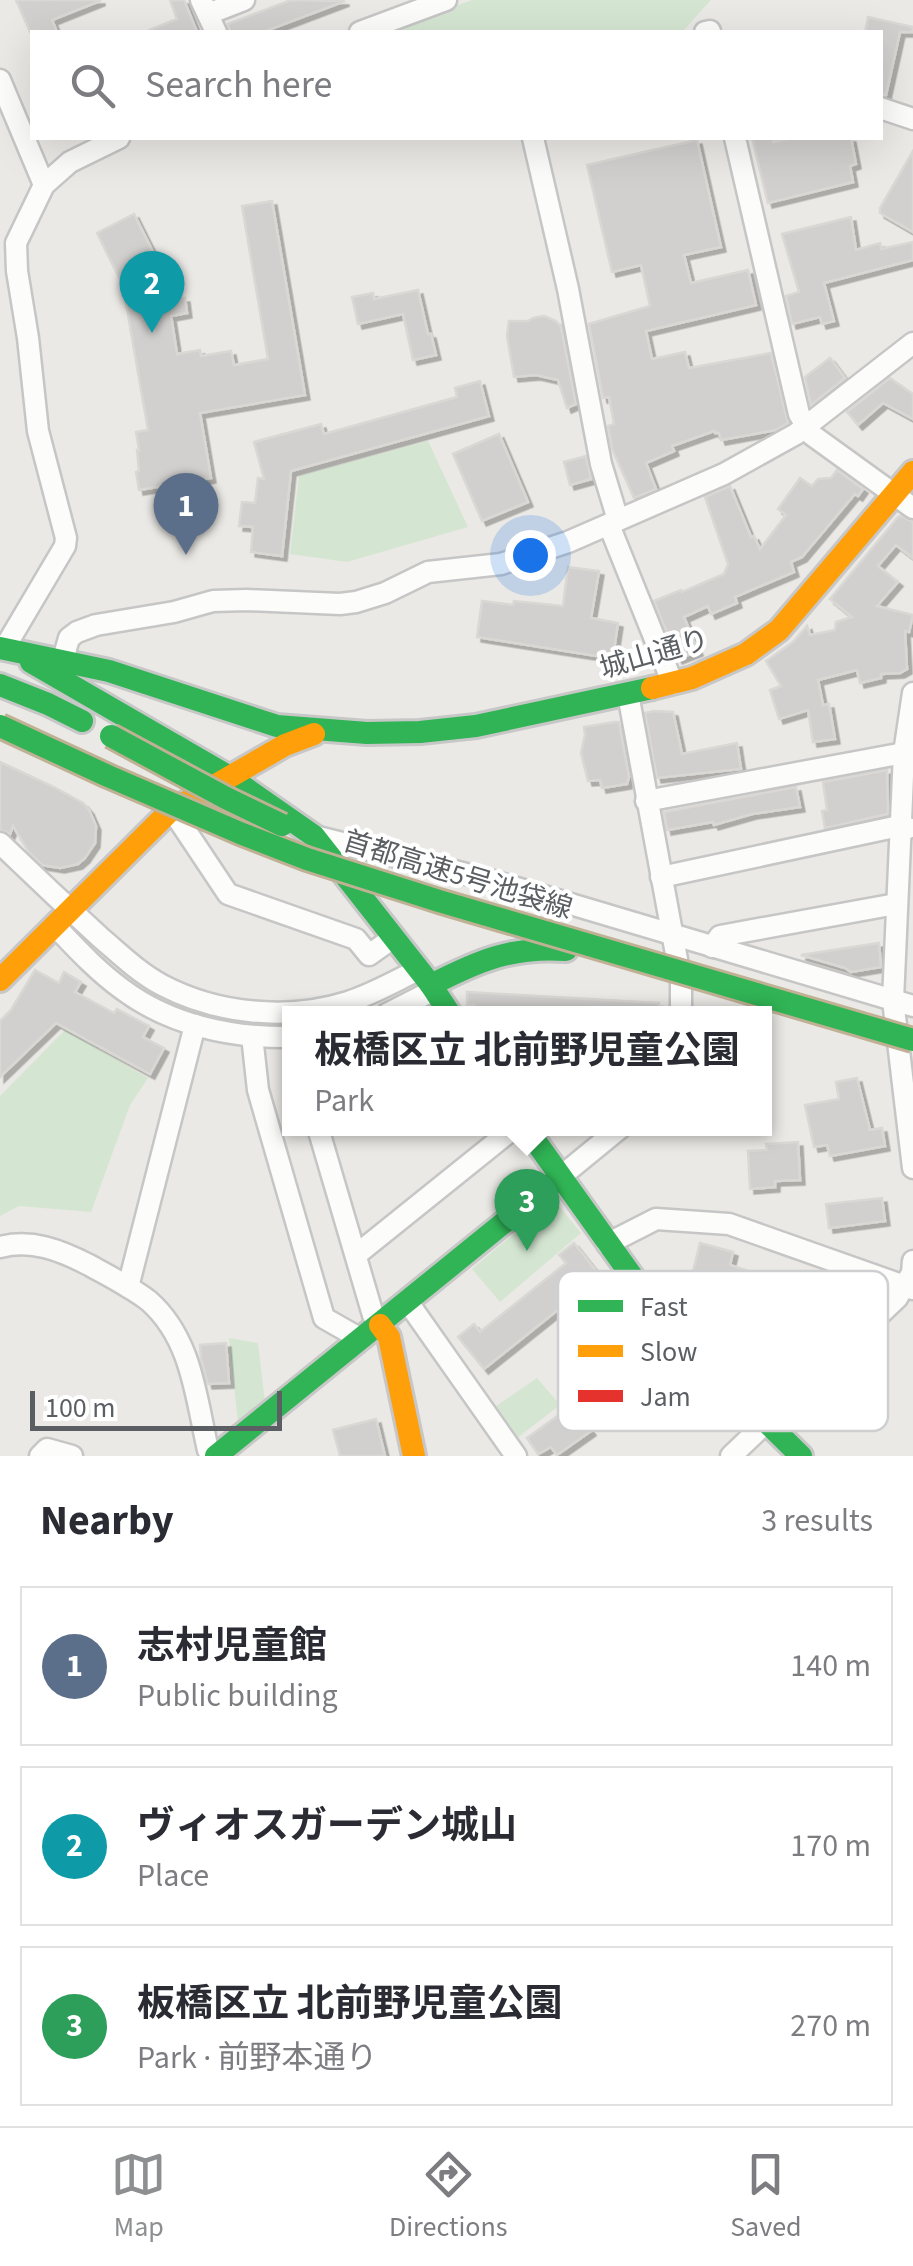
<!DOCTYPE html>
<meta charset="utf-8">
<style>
:root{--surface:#fff;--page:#f2f2f3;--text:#2b2b33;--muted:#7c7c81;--line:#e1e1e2;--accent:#8d8f90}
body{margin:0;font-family:"Source Sans 3","Noto Sans JP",sans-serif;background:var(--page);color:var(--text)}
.scale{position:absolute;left:30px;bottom:25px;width:252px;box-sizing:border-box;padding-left:10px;border:5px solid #5b5f63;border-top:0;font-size:28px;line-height:35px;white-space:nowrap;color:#5b5f63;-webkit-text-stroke:8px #fff;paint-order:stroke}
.you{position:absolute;left:530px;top:555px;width:35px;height:35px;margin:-25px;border:8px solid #fff;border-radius:50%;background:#1a73e8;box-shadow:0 0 0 15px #1a73e833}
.badge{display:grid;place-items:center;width:65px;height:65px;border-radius:50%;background:var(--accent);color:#fff;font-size:32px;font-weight:700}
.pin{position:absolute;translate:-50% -82px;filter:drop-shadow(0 2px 5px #0008)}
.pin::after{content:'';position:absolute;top:52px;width:35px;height:30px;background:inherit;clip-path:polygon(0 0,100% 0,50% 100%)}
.popup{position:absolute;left:282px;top:1006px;width:490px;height:130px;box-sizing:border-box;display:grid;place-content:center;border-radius:0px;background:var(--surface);filter:drop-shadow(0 2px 8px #0005);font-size:32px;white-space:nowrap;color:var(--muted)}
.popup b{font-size:38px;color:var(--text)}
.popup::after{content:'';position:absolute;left:50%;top:100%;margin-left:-20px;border:20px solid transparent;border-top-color:var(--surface)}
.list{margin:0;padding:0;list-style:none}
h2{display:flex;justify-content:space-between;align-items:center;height:130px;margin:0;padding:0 40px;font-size:42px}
h2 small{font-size:32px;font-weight:400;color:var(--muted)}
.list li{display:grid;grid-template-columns:65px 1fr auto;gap:30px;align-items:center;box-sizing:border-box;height:160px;margin:0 20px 20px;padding:0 20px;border:2px solid var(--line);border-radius:0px}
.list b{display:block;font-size:38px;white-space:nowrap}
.list p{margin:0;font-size:32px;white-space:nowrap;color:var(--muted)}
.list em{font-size:32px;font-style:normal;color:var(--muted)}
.icon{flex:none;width:55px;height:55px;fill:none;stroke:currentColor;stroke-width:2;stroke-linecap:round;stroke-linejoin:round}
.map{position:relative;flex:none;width:913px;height:1456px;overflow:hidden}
.search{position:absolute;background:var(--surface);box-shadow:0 10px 40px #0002;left:30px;right:30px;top:30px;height:110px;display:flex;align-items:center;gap:25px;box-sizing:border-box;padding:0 35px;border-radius:0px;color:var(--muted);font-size:38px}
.sheet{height:670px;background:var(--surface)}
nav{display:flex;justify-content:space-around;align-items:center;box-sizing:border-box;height:140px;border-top:2px solid var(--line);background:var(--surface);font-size:28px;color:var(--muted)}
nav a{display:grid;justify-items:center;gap:5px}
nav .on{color:var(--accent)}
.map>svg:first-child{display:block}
.green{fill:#d4e6d1}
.building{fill:#d1d0ce;stroke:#dad8d4;stroke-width:2.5;filter:url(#shadow)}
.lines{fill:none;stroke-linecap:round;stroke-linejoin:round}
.street-casing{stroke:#c6c6c6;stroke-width:25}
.fast-casing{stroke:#c7c7c7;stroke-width:28}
.slow-casing{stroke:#c7c7c7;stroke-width:28}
.street{stroke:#fcfcfb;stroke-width:20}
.fast{stroke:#30b455;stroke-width:22}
.slow{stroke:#ff9f0a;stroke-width:22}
.fast-bridge-casing{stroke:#c0b094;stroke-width:28;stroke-linecap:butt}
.fast-bridge{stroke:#30b455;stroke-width:22}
.labels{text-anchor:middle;stroke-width:8;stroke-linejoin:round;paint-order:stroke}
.street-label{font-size:28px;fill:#5b5f63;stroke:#fff}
.key{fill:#fff;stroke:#cecfd0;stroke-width:2.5}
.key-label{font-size:28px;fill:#5b5f63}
</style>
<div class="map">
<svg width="913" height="1456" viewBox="0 0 913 1456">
<defs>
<filter id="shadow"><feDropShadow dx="4.5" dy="4.5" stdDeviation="0" flood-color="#0004"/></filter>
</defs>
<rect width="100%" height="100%" fill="#eae9e5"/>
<g class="green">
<path d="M 472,0 L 711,0 L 682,32 L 384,32 Z"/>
<path d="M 428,441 L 468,527 L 347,562 L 290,554 L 299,476 Z"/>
<path d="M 65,1030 L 148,1078 L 130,1105 L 91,1212 L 19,1206 L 0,1216 L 0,1096 Z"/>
<path d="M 554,1200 L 581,1233 L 500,1302 L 472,1269 Z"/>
<path d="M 229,1338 L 258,1343 L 265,1402 L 238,1423 Z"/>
<path d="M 537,1378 L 560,1405 L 508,1445 L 486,1413 Z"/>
</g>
<g class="building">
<path d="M 16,0 L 100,0 L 100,1 L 52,20 L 57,32 L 30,32 Z"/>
<path d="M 170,0 L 184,0 L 197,32 L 145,32 L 177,19 Z"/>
<path d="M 291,0 L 345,1 L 263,32 L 230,32 L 228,24 Z"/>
<path d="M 868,17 L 913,27 L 913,32 L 900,32 L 886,95 L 880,94 L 880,32 L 865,32 Z"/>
<path d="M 752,138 L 772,138 L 773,142 L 793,138 L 851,138 L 856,164 L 850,166 L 853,182 L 768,203 Z"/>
<path d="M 697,140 L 721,247 L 684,255 L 691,283 L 748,270 L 756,305 L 646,331 L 652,359 L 685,352 L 689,368 L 771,353 L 788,423 L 776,430 L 721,440 L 719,433 L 715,433 L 714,431 L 672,446 L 674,451 L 646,463 L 656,489 L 634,498 L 612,449 L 608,426 L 614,424 L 609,397 L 603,398 L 589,324 L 650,306 L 641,265 L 612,272 L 587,165 Z"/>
<path d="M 913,151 L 913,232 L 880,213 L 880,208 Z"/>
<path d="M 272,201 L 305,395 L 200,413 L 211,478 L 139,490 L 136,472 L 139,471 L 137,450 L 139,450 L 136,432 L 148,430 L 123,286 L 97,233 L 134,214 L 157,260 L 160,259 L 168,301 L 185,298 L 187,313 L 171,316 L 177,354 L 200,350 L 201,356 L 231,351 L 234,365 L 268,359 L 242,206 Z"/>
<path d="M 851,217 L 856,250 L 880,243 L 881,249 L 913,242 L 913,260 L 824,283 L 834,321 L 822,324 L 820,317 L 792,324 L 786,296 L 799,292 L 782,234 Z"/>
<path d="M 418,290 L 428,334 L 431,334 L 436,355 L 413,360 L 403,314 L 358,324 L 352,297 L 373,293 L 374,299 Z"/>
<path d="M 544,316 L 556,321 L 561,327 L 576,404 L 567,408 L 558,380 L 536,375 L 514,377 L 507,336 L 509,321 L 528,321 L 533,318 Z"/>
<path d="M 830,358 L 845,378 L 811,405 L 805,377 Z"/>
<path d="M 890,378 L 913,394 L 913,419 L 883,403 L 858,425 L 847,412 Z"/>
<path d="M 480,381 L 489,416 L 291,471 L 282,556 L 251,552 L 253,527 L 239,526 L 242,502 L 255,503 L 258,478 L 264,479 L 254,442 L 321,424 L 324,434 L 457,397 L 455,388 Z"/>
<path d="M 499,434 L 528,502 L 482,521 L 453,454 Z"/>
<path d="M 586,456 L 591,479 L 570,485 L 564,462 Z"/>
<path d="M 837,470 L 863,489 L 858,496 L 855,494 L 802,557 L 791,562 L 794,572 L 735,597 L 737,603 L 711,614 L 708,606 L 684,617 L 698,651 L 678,659 L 654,601 L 681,590 L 682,592 L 724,574 L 728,564 L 705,497 L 730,486 L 751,537 L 754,536 L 760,549 L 786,515 L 778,509 L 800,478 L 812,486 L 818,479 L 831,478 Z"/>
<path d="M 901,516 L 913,522 L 913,558 L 896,545 L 878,566 L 898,582 L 877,606 L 913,615 L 909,632 L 905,631 L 907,669 L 900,673 L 881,674 L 881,678 L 860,683 L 857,670 L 818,680 L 823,705 L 829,704 L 835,739 L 813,742 L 808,710 L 779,719 L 770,690 L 781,686 L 766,661 L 793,642 L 807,626 L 810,635 L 835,630 L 836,622 L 852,617 L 830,599 L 898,517 Z"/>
<path d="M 568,567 L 599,571 L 591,618 L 618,623 L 613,656 L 597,656 L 477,637 L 482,601 L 513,605 L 514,601 L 563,606 Z"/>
<path d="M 654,711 L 673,712 L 682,754 L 737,743 L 741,769 L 657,778 L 645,713 Z"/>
<path d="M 614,722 L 619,722 L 629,777 L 627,784 L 602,788 L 600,780 L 588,781 L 581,753 L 585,735 L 584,727 Z"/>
<path d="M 0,762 L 54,787 L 83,803 L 89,810 L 96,826 L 95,843 L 85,858 L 78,864 L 60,868 L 42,865 L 28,851 L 13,826 L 10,834 L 0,830 Z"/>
<path d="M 887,770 L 888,814 L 825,828 L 822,811 L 827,810 L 823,782 Z"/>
<path d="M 796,787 L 800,807 L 752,814 L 714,825 L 713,822 L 667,830 L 664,812 Z"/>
<path d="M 879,943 L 881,967 L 851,972 L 845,968 L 801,955 Z"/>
<path d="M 35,970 L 59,983 L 64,972 L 81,982 L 75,992 L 114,1013 L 117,1009 L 149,1026 L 143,1037 L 164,1048 L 150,1074 L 56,1023 L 0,1077 L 0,1021 L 11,1010 Z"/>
<path d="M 467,992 L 659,1003 L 659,1014 L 474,1014 L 474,1005 L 467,1005 Z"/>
<path d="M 857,1078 L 870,1130 L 882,1128 L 885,1146 L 830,1156 L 827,1145 L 814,1147 L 805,1105 L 839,1099 L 836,1082 Z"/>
<path d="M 798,1142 L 800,1180 L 775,1181 L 775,1187 L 750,1189 L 748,1151 L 767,1150 L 766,1144 Z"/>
<path d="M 882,1198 L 885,1221 L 829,1228 L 826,1204 Z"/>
<path d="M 574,1243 L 600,1276 L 484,1369 L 458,1337 L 474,1324 L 480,1332 L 566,1263 L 559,1255 Z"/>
<path d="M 700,1243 L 733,1252 L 730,1265 L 749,1271 L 739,1306 L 719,1303 L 717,1312 L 685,1303 Z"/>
<path d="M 631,1327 L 658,1357 L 608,1401 L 580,1369 L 595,1356 L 601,1363 L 621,1345 L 617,1340 Z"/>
<path d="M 226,1343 L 229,1383 L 208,1384 L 201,1359 L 200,1345 Z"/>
<path d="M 560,1414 L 569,1427 L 582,1419 L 591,1431 L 557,1455 L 551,1447 L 538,1454 L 527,1438 Z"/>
<path d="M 376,1419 L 385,1456 L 340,1456 L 333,1430 Z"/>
</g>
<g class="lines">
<g class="street-casing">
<g id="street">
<path d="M 201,0 L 216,32"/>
<path d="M 208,14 L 244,0"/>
<path d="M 360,32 L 446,0"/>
<path d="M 705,32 L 710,31 L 710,32"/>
<path d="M 0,80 L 44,185"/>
<path d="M 880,108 L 913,119"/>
<path d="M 533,138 L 568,289 L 601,464 L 618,520"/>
<path d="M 735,138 L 799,414 L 812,435 L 913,508"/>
<path d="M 609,525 L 673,684"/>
<path d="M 4,649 L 65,546 L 66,538 L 38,431 L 28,338 L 17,271 L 16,243 L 44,185 L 70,162 L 119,138"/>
<path d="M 63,660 L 69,638 L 77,632 L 96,625 L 174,612 L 213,601 L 247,600 L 340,604 L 356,602 L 385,593 L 428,572 L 501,564 L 568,542 L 724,474 L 796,434 L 913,343"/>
<path d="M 913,693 L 904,753 L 893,1000 L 913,1168"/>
<path d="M 628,694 L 681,981 L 681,1014"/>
<path d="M 646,801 L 904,753 L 913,756"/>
<path d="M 176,816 L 228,894 L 356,939 L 369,955 L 393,938"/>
<path d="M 314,836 L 490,880 L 913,1006"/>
<path d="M 0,843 C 33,875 67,907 101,938 C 120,954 139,973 162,985 C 217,1014 288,1021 348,1002 C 373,994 395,981 418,970"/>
<path d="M 661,877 L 899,826 L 908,828"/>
<path d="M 55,926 C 76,948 97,971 122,989 C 170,1025 231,1038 290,1037"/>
<path d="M 712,947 L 720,936 L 896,904"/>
<path d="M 387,1014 L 434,990"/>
<path d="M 252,1036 L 258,1090 L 324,1318 L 361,1339"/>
<path d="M 318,1128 L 373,1315 L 380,1325"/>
<path d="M 559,1178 L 620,1128"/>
<path d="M 607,1244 L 656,1219 L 729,1224 L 913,1289"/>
<path d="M 0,1247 C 32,1239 60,1250 89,1265 C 109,1276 131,1287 149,1301 C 192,1339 196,1398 208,1450 L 212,1456"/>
<path d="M 356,1255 L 514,1128"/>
<path d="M 128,1287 L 195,1025"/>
<path d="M 407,1301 L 516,1456"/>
<path d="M 40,1456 L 47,1449 L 72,1456"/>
<path d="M 731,1456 L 897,1298 L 912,1273 L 913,1261"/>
</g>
</g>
<g class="fast-casing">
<g id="fast">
<path d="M 0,648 L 109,671 L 277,726 L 367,733 L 420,732 L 476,726 L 652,688"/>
<path d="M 31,662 L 228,776 L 314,836 L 431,985 L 450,1014"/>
<path d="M 0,685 L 48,704 L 82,721"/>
<path d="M 431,985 C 478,961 512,946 566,950"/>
<path d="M 526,1128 L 664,1321 L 801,1456"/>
<path d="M 216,1456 L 559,1178"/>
</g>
</g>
<g class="slow-casing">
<g id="slow">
<path d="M 652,688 L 692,678 L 746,654 L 779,630 L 913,472"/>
<path d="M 0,980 L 169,812 L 285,745 L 314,734"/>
<path d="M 380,1325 L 389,1337 L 414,1456"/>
</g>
</g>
<use href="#street" class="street"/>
<use href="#fast" class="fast"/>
<use href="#slow" class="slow"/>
<g class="fast-bridge-casing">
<g id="fast-bridge">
<path d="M 0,726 L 108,776 L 240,833 L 307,859 L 439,901 L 913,1040"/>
<path d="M 111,736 L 226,798 L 282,825"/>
</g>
</g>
<use href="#fast-bridge" class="fast-bridge"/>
</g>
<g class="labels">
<g class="street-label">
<text transform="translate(654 653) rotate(-16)" y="10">城山通り</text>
<text transform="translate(458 874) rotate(17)" y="10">首都高速5号池袋線</text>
</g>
</g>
<rect x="558" y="1271" width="330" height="160" rx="15" class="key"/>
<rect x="578" y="1300" width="45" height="12" fill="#30b455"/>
<rect x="578" y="1345" width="45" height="12" fill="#ff9f0a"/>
<rect x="578" y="1390" width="45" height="12" fill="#e5322d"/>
<g class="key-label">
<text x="640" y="1316">Fast</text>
<text x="640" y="1361">Slow</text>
<text x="640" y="1406">Jam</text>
</g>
</svg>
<div class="scale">100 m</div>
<div class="you"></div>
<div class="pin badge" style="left:186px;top:555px;background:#5c6f8a">1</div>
<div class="pin badge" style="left:152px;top:333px;background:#0f9aa8">2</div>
<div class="pin badge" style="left:527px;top:1251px;background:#2e9e5b">3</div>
<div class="popup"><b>板橋区立 北前野児童公園</b>Park</div>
<div class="search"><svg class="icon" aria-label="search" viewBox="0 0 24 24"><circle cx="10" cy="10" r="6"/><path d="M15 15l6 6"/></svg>Search here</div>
</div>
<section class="sheet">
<h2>Nearby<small>3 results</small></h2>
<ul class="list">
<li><span class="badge" style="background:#5c6f8a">1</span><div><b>志村児童館</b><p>Public building</p></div><em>140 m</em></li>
<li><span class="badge" style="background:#0f9aa8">2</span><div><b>ヴィオスガーデン城山</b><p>Place</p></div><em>170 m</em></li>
<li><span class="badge" style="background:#2e9e5b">3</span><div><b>板橋区立 北前野児童公園</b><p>Park · 前野本通り</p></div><em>270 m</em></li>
</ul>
</section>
<nav>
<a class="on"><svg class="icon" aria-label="map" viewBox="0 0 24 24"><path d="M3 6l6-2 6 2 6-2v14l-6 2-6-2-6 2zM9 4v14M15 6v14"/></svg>Map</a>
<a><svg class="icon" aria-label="directions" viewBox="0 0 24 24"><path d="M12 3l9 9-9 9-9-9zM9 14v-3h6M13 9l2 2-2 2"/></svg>Directions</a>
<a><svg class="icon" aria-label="saved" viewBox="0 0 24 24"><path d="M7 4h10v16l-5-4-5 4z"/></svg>Saved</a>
</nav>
